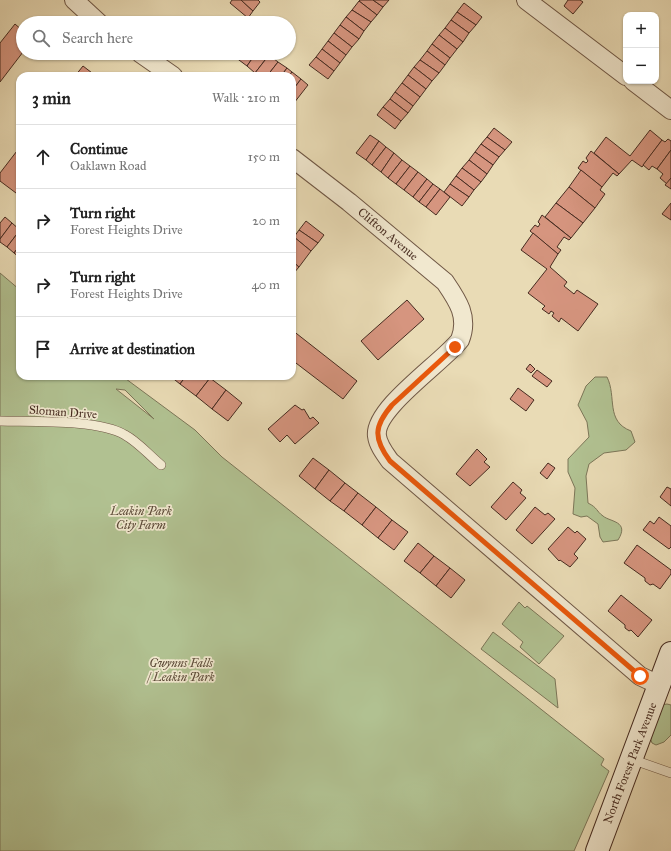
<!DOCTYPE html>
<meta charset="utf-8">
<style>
:root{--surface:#fff;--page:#f6f6f6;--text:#222;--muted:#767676;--line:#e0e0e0}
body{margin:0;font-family:"IM FELL Great Primer",serif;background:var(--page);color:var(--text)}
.controls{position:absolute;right:12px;top:12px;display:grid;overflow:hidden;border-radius:8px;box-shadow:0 1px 3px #0004}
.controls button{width:36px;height:36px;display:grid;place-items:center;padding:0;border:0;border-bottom:1px solid var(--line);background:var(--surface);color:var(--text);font:20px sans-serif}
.stop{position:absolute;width:12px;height:12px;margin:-9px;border:3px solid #ea580c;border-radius:50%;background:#fff}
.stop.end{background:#ea580c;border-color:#fff;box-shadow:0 1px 4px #0008}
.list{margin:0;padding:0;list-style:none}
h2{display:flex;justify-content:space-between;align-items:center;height:52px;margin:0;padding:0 16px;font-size:17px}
h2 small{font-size:13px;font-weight:400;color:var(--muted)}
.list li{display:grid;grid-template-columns:26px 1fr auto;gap:12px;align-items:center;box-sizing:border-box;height:64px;padding:0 16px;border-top:1px solid var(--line)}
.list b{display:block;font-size:15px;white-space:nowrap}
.list p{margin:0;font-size:13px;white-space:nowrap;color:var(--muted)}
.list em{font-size:13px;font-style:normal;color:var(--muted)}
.icon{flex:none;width:22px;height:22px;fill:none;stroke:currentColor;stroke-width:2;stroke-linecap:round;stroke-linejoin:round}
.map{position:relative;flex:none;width:671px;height:851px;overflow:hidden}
.search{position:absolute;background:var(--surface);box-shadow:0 1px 3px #0004;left:16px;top:16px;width:280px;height:44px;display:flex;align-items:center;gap:10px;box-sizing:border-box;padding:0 14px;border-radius:22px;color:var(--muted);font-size:15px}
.panel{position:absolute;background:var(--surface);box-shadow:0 1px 3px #0004;left:16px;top:72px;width:280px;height:308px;border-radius:12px}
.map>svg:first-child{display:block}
.green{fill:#b1c191;stroke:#7c7658;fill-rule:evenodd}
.building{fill:#d6957f;stroke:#462b20}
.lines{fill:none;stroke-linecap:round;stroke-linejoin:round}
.lane-casing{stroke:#6f5745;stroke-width:10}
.street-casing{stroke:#6f5745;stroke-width:20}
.secondary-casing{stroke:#462b20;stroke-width:24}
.lane{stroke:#f1e8cf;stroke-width:9}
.street{stroke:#f1e8cf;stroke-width:18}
.secondary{stroke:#f1e8cf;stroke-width:22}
.route{stroke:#ea580c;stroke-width:5}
.labels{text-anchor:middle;stroke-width:3.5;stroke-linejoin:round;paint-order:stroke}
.street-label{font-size:12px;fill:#462b20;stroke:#f1e8cf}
.park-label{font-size:12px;font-style:italic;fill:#5b4937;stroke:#f1e8cf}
</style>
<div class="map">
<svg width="671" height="851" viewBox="0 0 671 851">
<rect width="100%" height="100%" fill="#e9dbb5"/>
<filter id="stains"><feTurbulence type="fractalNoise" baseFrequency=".005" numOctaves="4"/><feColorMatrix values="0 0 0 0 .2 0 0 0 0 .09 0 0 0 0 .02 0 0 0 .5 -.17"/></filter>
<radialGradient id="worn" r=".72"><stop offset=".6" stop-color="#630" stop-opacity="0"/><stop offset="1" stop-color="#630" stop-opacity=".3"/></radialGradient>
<g class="green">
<path d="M 0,273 L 20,290 L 20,376 L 122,376 L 195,430 L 222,457 L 604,759 L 601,765 L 609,771 L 574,851 L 0,851 ZM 116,389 L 125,390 L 154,419 Z"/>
<path d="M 595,377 L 607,377 C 617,397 605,421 631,431 L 635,442 L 626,450 L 604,453 L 589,464 L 586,476 L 588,503 C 598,508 596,511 603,516 C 610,522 630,521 618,540 L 603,542 L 600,537 L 598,524 L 587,516 L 581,517 L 573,514 L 575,488 L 568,472 L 568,459 L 589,437 L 587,422 L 578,405 L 586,386 Z"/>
<path d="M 519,602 L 525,608 L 527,606 L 564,636 L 539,664 L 520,647 L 523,642 L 502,624 Z"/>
<path d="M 493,632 L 555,679 L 558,708 L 481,649 Z"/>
<path d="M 667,704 L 671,705 L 671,735 L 664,742 L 656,745 L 652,743 L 649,735 L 661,705 Z"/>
</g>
<g class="building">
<path d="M 232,0 L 241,0 L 253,11 L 248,18 L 230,3 Z"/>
<path d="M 241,0 L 258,0 L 260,2 L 253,11 Z"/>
<path d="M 360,0 L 373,0 L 383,7 L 377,15 L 359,1 Z"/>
<path d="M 373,0 L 389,0 L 383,7 Z"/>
<path d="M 568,0 L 580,0 L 583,2 L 573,14 L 564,6 Z"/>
<path d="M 359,1 L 377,15 L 371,22 L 352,10 Z"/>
<path d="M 464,3 L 482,17 L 476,25 L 457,12 Z"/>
<path d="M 352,10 L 371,22 L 364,31 L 346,17 Z"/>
<path d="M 457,12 L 476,25 L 469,33 L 451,20 Z"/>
<path d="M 346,17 L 364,31 L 359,39 L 340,25 Z"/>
<path d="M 451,20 L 469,33 L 463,42 L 445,28 Z"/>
<path d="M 15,24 L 23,31 L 23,52 L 0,82 L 0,43 Z"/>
<path d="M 340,25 L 359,39 L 352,47 L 334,33 Z"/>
<path d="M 445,28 L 463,42 L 457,49 L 439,35 Z"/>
<path d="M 334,33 L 352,47 L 346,55 L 328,41 Z"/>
<path d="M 439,35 L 457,49 L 450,58 L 432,44 Z"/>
<path d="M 328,41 L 346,55 L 340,63 L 322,49 Z"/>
<path d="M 432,44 L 450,58 L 445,65 L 427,51 Z"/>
<path d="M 322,49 L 340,63 L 334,71 L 316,57 Z"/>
<path d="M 427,51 L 445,65 L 439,73 L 420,60 Z"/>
<path d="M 234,53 L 246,53 L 239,60 L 232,55 Z"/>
<path d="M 246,53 L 256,53 L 247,66 L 239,60 Z"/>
<path d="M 256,53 L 267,53 L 269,55 L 255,73 L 247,66 Z"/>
<path d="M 269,55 L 278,62 L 267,76 L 259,76 L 255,73 Z"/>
<path d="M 316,57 L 334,71 L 328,79 L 309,65 Z"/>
<path d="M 420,60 L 439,73 L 432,81 L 414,67 Z"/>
<path d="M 278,62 L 287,68 L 281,76 L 267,76 Z"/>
<path d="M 83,66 L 96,76 L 75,76 Z"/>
<path d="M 414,67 L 432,81 L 426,89 L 408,75 Z"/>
<path d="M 287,68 L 292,72 L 289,76 L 281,76 Z"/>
<path d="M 292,72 L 301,79 L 292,91 L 292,76 L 289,76 Z"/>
<path d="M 408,75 L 426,89 L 420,97 L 402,83 Z"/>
<path d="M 301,79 L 308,85 L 294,103 L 292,101 L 292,91 Z"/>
<path d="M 402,83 L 420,97 L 413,106 L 395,92 Z"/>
<path d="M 395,92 L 413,106 L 408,113 L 390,99 Z"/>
<path d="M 390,99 L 408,113 L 401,121 L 383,107 Z"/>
<path d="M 383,107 L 401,121 L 395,129 L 377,115 Z"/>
<path d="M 494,128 L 512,142 L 505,150 L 487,137 Z"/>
<path d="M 650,130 L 662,140 L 642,167 L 632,160 L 619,174 L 594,153 L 606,137 L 630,156 Z"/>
<path d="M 370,135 L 379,141 L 366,160 L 356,153 Z"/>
<path d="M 487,137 L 505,150 L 499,157 L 481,144 Z"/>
<path d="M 668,139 L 671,141 L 671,150 L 657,169 L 652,166 L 649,170 L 643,165 L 662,140 L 665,142 Z"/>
<path d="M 379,141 L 386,147 L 372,165 L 366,160 Z"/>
<path d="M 481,144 L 499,157 L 493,165 L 475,152 Z"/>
<path d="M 20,147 L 20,187 L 16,193 L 0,181 L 0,173 Z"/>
<path d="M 386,147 L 394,153 L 381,172 L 372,165 Z"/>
<path d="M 671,150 L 671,178 L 667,184 L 660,178 L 663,174 L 657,169 Z"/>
<path d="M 591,151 L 619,174 L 617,176 L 613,173 L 602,187 L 578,168 L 583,161 L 586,163 L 588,161 L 586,158 Z"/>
<path d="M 475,152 L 493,165 L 487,174 L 469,160 Z"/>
<path d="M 394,153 L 402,160 L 388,178 L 381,172 Z"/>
<path d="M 402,160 L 410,166 L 396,184 L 388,178 Z"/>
<path d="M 469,160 L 487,174 L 481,182 L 462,168 Z"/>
<path d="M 410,166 L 418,172 L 404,190 L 396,184 Z"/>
<path d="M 462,168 L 481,182 L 474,190 L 456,176 Z"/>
<path d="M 581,170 L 602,187 L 600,190 L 605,194 L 595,208 L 569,187 Z"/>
<path d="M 418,172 L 427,179 L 413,197 L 404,190 Z"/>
<path d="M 456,176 L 474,190 L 469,197 L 450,184 Z"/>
<path d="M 671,178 L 671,189 L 665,185 Z"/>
<path d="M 427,179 L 433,184 L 419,202 L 413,197 Z"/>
<path d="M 433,184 L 440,189 L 426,207 L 419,202 Z"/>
<path d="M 450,184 L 469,197 L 462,206 L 444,192 Z"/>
<path d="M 569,187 L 595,208 L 583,223 L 556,203 Z"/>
<path d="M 440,189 L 450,197 L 436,215 L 426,207 Z"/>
<path d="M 556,203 L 583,223 L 571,238 L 545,217 Z"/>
<path d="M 671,203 L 671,220 L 662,214 Z"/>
<path d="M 542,215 L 571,238 L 569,240 L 564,237 L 559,244 L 557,247 L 561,250 L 558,254 L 530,231 L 535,225 L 538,227 L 540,224 L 538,222 Z"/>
<path d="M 5,217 L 12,223 L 0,239 L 0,223 Z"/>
<path d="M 306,221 L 324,235 L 318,243 L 299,230 Z"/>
<path d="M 12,223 L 20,230 L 7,247 L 0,242 L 0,239 Z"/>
<path d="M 20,230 L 20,245 L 14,253 L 7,247 Z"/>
<path d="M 299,230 L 318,243 L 311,251 L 294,237 Z"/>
<path d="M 533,233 L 558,254 L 550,267 L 567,282 L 564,286 L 574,294 L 577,290 L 598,304 L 578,331 L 561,318 L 559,322 L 552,316 L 554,313 L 551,311 L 549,314 L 542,309 L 545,306 L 528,293 L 547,269 L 521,250 Z"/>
<path d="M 294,237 L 311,251 L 299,267 L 292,261 L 292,239 Z"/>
<path d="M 20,245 L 20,258 L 14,253 Z"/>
<path d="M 292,261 L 299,267 L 293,274 L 292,273 Z"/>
<path d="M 407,300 L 424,319 L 378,360 L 361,341 Z"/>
<path d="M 292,330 L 357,381 L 343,399 L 292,360 Z"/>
<path d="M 530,364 L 535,369 L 531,373 L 526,369 Z"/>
<path d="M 537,370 L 552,381 L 547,387 L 532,376 Z"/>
<path d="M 170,376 L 186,376 L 180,384 Z"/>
<path d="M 186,376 L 208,376 L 210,378 L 196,396 L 180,384 Z"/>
<path d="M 210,378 L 226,390 L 212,409 L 196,396 Z"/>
<path d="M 518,388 L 534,400 L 526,411 L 510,399 Z"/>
<path d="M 226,390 L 242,403 L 228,421 L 212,409 Z"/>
<path d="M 295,405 L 302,410 L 304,409 L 310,419 L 313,417 L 319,423 L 295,444 L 287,435 L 280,442 L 268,429 Z"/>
<path d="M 477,449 L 487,459 L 484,462 L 490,467 L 470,486 L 456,474 Z"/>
<path d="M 313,458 L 329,470 L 315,489 L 299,476 Z"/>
<path d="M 548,463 L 555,468 L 547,479 L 540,473 Z"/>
<path d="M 329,470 L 345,483 L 330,501 L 315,489 Z"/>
<path d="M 513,482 L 522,490 L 520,493 L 526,498 L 506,520 L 491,507 Z"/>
<path d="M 345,483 L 358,493 L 344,511 L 330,501 Z"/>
<path d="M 667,487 L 671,489 L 671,506 L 660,497 Z"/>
<path d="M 358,493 L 376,507 L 362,525 L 344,511 Z"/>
<path d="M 376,507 L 392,520 L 378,538 L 362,525 Z"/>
<path d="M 535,507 L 545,515 L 548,513 L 555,519 L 532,544 L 516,530 Z"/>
<path d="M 659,517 L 671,526 L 671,547 L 669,549 L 643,530 L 650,521 L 654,524 Z"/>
<path d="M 392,520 L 408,532 L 394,550 L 378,538 Z"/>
<path d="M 568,527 L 575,533 L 577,531 L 586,539 L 574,554 L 578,558 L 570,567 L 560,560 L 559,561 L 548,549 Z"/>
<path d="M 418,543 L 434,556 L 420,573 L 404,561 Z"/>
<path d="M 637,545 L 671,570 L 671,574 L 660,589 L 653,584 L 650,585 L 645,581 L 645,578 L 624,563 Z"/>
<path d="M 434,556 L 450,568 L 436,586 L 420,573 Z"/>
<path d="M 450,568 L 465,580 L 451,598 L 436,586 Z"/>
<path d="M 621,595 L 652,620 L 638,637 L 631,630 L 629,631 L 625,628 L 625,625 L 608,611 Z"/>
</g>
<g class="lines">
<g class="lane-casing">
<g id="lane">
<path d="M 0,421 C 32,422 98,419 125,435 C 138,442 149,455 161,465"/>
<path d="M 631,759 L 671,773"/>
</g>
</g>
<g class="street-casing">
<g id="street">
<path d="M 74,0 L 99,23"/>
<path d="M 526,0 L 626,76"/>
<path d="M 140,53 L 173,76"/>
<path d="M 633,81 L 671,110"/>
<path d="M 292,158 L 349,202 L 445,282 C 458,301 469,317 460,340 C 443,362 373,409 377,436 C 378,445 385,454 390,461 L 640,676 L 659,685"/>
</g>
</g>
<g class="secondary-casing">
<path id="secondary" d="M 597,851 L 671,653"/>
</g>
<use href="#lane" class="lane"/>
<use href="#street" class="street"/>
<use href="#secondary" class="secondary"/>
</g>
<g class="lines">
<path class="route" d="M 455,347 L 392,405 C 374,426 373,438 390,461 L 640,676"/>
</g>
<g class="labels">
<g class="street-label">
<text transform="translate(388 234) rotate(40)" y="4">Clifton Avenue</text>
<text transform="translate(63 412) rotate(4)" y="4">Sloman Drive</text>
<text transform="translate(630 763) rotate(-69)" y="4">North Forest Park Avenue</text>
</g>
<g class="park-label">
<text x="141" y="515">Leakin Park<tspan x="141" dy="14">City Farm</tspan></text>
<text x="181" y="667">Gwynns Falls<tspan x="181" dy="14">/ Leakin Park</tspan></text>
</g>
</g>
<rect width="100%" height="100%" filter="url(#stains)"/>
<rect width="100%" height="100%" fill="url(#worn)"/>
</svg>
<div class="controls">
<button>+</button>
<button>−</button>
</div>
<div class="stop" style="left:640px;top:676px"></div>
<div class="stop end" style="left:455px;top:347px"></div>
<div class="search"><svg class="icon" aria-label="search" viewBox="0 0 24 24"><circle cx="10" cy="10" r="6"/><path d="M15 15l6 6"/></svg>Search here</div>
<section class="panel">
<h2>3 min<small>Walk · 210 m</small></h2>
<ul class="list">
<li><svg class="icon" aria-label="ahead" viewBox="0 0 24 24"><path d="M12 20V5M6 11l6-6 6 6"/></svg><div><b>Continue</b><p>Oaklawn Road</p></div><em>150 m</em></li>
<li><svg class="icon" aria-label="right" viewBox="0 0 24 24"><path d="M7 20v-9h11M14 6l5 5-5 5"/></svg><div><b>Turn right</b><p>Forest Heights Drive</p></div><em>20 m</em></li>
<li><svg class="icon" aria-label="right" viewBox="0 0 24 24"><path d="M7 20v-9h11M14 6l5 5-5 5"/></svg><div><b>Turn right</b><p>Forest Heights Drive</p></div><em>40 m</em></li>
<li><svg class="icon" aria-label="arrive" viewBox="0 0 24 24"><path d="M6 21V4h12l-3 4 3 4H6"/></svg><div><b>Arrive at destination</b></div></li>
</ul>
</section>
</div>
